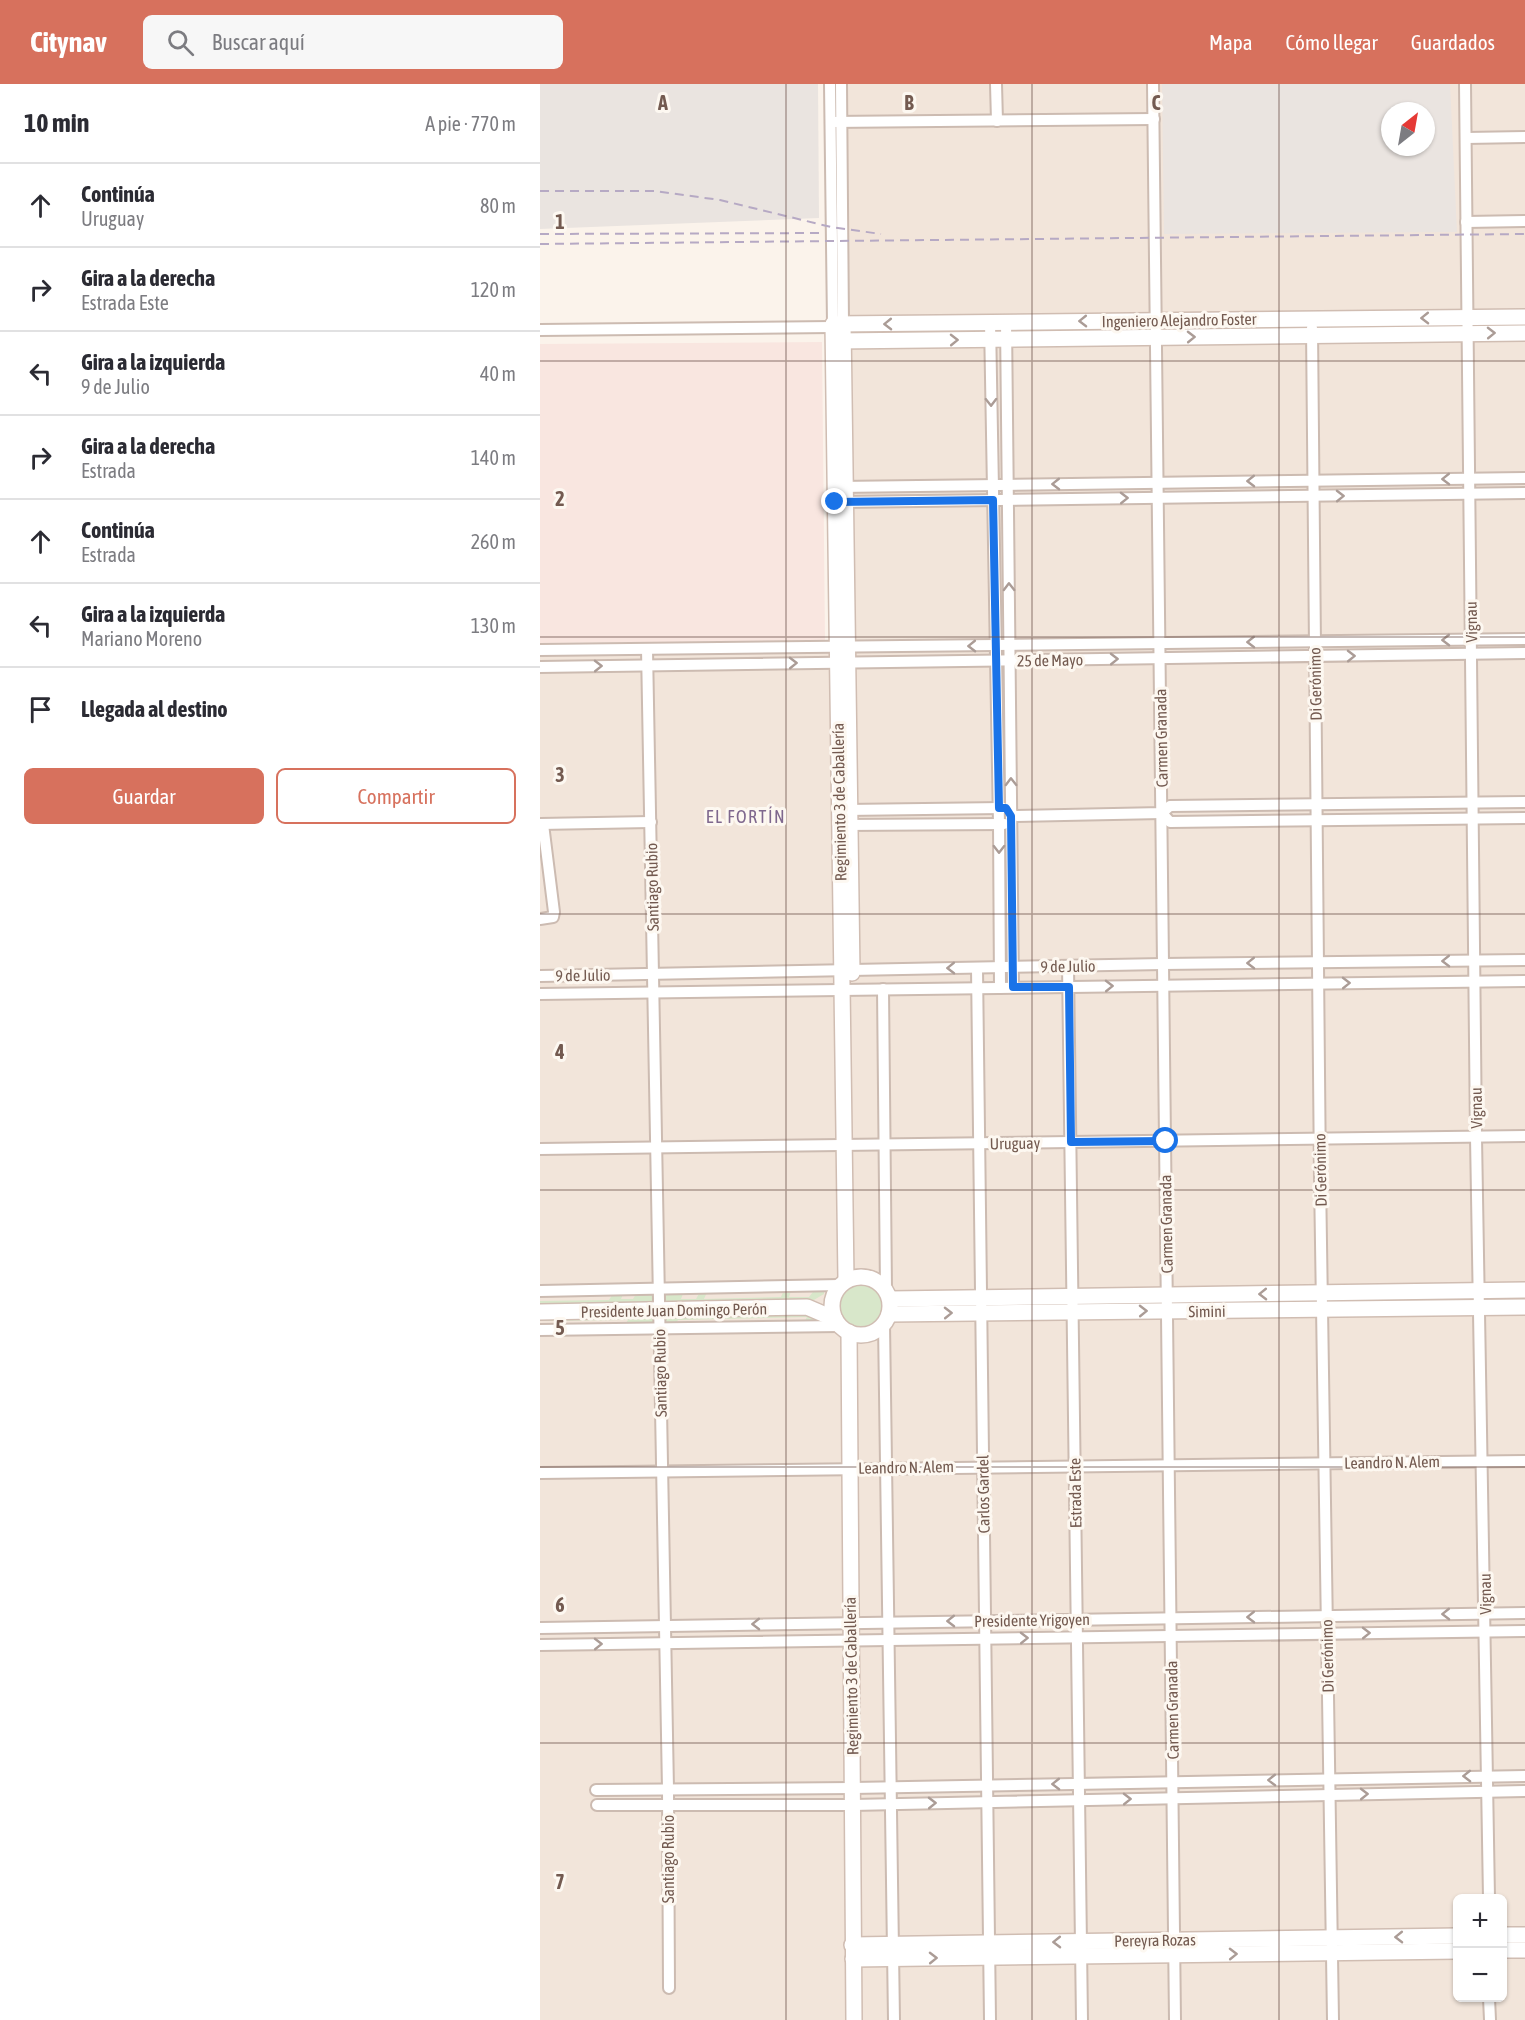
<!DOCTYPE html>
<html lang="es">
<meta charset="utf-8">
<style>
:root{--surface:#fff;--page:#f7f7f7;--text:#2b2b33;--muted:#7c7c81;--line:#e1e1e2;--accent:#d7715d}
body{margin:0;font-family:"Asap Condensed",sans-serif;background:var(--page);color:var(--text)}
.controls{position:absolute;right:18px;bottom:18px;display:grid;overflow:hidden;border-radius:9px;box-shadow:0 2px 4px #0004}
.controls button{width:54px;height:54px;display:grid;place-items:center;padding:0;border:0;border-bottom:2px solid var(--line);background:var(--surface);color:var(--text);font:30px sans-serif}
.compass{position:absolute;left:841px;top:18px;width:54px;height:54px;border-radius:50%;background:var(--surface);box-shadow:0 2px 4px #0004;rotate:31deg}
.stop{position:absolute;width:18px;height:18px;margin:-14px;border:4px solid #1a73e8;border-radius:50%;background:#fff}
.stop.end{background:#1a73e8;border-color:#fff;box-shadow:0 2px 6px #0008}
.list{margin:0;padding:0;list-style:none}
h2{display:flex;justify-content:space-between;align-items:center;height:78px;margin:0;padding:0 24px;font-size:26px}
h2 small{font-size:20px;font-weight:400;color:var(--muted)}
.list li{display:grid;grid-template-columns:39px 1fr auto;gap:18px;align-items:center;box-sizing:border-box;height:84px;padding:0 24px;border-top:2px solid var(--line)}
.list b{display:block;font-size:22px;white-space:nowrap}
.list p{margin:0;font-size:20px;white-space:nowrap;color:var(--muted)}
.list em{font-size:20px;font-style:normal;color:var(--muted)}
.actions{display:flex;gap:12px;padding:18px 24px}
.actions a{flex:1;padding:14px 0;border:2px solid var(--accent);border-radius:9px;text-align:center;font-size:21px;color:var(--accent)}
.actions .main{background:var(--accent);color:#fff}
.icon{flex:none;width:33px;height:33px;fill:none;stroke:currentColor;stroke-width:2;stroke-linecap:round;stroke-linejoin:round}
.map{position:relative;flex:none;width:985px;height:1936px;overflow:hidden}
header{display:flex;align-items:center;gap:36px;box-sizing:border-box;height:84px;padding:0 30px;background:var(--accent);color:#fff}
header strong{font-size:28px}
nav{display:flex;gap:33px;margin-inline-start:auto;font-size:21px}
.search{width:420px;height:54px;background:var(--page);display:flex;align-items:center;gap:15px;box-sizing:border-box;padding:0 21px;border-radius:9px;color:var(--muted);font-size:22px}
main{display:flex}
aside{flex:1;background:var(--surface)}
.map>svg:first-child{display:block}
.residential{fill:#f2e5da;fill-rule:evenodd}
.commercial{fill:#f9e6e0}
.industrial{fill:#eae4e0;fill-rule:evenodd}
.green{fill:#d8e7ca}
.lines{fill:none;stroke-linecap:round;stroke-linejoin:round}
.street-casing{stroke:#ccbbb1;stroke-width:14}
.secondary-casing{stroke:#d0bdb2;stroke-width:18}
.street{stroke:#fff;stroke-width:10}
.secondary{stroke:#fff;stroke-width:15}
.rail{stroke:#b6a9c4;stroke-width:2;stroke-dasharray:9 6;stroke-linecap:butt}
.oneway{stroke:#ab9c96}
.route{stroke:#1a73e8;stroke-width:8}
.grid{fill:none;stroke:#735a50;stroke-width:1.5;stroke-opacity:0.55}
.labels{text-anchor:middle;stroke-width:6;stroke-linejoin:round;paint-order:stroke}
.street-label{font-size:16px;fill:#735a50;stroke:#fdf8f1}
.neighbourhood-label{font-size:18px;letter-spacing:1.5px;fill:#7f688e;stroke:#fdf8f1}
.grid-label{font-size:20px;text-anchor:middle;font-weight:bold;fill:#735a50;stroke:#fdf8f1;stroke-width:6;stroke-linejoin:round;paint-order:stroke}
</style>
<header>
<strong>Citynav</strong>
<div class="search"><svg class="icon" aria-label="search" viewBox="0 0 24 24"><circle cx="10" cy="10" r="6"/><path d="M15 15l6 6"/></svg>Buscar aquí</div>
<nav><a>Mapa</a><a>Cómo llegar</a><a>Guardados</a></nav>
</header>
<main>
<aside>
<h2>10 min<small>A pie · 770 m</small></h2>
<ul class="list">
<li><svg class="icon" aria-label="ahead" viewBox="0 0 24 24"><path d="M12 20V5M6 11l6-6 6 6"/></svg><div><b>Continúa</b><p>Uruguay</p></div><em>80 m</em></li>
<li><svg class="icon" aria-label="right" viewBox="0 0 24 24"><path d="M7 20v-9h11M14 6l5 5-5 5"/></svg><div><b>Gira a la derecha</b><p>Estrada Este</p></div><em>120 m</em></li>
<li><svg class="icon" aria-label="left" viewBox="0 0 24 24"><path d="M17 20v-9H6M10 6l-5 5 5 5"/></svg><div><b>Gira a la izquierda</b><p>9 de Julio</p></div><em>40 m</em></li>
<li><svg class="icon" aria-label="right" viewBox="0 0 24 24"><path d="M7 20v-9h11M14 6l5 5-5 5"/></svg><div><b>Gira a la derecha</b><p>Estrada</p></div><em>140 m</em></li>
<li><svg class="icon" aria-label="ahead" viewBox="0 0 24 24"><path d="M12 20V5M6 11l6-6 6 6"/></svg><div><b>Continúa</b><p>Estrada</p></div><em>260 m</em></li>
<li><svg class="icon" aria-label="left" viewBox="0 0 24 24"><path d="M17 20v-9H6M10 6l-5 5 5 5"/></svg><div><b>Gira a la izquierda</b><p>Mariano Moreno</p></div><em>130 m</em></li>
<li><svg class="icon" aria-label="arrive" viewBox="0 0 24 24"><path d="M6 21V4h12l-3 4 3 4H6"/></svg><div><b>Llegada al destino</b></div></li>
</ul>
<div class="actions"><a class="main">Guardar</a><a>Compartir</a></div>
</aside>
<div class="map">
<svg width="985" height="1936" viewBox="0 0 985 1936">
<rect width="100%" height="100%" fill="#fbf3eb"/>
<path class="residential" d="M 301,0 L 985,0 L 985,1936 L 0,1936 L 0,566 L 307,563 ZM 850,27 L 886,27 L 886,63 L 850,63 ZM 918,1814 L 962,1814 L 962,1914 L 918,1914 Z"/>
<path class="commercial" d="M 282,258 L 285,557 L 0,559 L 0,260 Z"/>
<g class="industrial">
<path d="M 0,0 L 278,0 L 279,134 L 0,145 Z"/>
<path d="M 622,0 L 910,0 L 917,148 L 624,150 ZM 850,27 L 886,27 L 886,63 L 850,63 Z"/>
</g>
<g class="green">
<circle cx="321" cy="1222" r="25"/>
<path d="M 245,1204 L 252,1204 L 249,1213 L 269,1213 L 276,1204 L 282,1204 L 284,1207 L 284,1210 L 267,1220 L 0,1223 L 0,1217 L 69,1216 L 74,1208 L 84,1208 L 81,1215 L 93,1215 L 98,1207 L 144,1207 L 141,1215 L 156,1215 L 161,1206 L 168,1206 L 164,1215 L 241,1213 Z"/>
<path d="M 267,1227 L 283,1238 L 263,1240 L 267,1233 L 138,1236 L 134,1242 L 84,1242 L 88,1236 L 0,1237 L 0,1231 Z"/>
</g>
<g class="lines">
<g class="street-casing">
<g id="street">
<path d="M 290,0 L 293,240"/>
<path d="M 301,0 L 303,240"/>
<path d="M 456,0 L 457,37"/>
<path d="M 613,0 L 635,1936"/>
<path d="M 925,0 L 936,1053 L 949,1814"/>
<path d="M 291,38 L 614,35"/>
<path d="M 926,54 L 985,53"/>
<path d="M 926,138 L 985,137"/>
<path d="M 450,238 L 459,740 L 460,904"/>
<path d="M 466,238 L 473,903"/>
<path d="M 772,244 L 780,1094 L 793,1936"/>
<path d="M 0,246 L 292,243"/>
<path d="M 298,403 L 985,394"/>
<path d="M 301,418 L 985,409"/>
<path d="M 107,565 L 128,1705 L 129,1904"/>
<path d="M 0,566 L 985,555"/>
<path d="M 0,583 L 985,569"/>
<path d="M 305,726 L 463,724"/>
<path d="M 622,729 L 630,738 L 985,734"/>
<path d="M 471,732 L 622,729 L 630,722 L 985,718"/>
<path d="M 0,740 L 111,738"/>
<path d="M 303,741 L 464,740"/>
<path d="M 0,835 L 13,833 L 14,828 L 3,740"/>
<path d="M 528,882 L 542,1936"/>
<path d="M 437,884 L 450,1936"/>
<path d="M 0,892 L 623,880 L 985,876"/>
<path d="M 343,905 L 346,1206"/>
<path d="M 0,910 L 985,897"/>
<path d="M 0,1065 L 985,1052"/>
<path d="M 0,1207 L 300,1201"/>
<path d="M 344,1240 L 354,1936"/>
<path d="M 0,1246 L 300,1242"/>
<path d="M 0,1389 L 985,1377"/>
<path d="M 0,1544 L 985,1529"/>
<path d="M 0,1561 L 985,1547"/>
<path d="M 56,1706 L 313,1704 L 985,1692"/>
<path d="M 57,1721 L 313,1721 L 985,1707"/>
<path d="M 949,1914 L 950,1936"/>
</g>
</g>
<g class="secondary-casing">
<g id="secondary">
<path d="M 303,240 L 312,889"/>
<path d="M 296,257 L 985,249"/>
<circle cx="321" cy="1222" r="29"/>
<path d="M 306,1196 L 293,240 L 985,233"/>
<path d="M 350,1215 L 985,1206"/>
<path d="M 0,1228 L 267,1223 L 295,1235"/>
<path d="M 349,1230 L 985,1223"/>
<path d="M 309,1248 L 314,1936"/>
<path d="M 962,1851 L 985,1851"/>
<path d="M 312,1861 L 918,1852"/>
<path d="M 962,1866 L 985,1866"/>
<path d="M 313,1875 L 918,1867"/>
</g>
</g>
<use href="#street" class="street"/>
<use href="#secondary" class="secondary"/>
<g class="rail">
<path d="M 0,107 L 114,107 L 180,116 L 291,143 L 341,150"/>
<path d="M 0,150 L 285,149"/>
<path d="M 0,160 L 985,150"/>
</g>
</g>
<defs><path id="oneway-chevron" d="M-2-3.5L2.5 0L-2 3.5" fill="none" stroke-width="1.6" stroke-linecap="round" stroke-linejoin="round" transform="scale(1.5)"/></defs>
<g class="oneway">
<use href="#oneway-chevron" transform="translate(885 234) rotate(179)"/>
<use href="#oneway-chevron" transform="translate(543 237) rotate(179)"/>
<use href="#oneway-chevron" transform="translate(348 240) rotate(179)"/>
<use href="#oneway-chevron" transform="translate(951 249) rotate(-1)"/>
<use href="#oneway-chevron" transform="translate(651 253) rotate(-1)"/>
<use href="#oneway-chevron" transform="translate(414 256) rotate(-1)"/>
<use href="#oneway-chevron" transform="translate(451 318) rotate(89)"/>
<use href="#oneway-chevron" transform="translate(906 395) rotate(179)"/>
<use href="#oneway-chevron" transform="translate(711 397) rotate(179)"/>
<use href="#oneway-chevron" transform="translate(516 400) rotate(179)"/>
<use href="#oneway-chevron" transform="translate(800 412) rotate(-1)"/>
<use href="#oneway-chevron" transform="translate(584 414) rotate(-1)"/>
<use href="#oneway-chevron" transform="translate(469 503) rotate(-91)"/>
<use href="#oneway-chevron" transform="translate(906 556) rotate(179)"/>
<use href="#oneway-chevron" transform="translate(711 558) rotate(179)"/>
<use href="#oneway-chevron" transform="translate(432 562) rotate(179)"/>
<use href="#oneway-chevron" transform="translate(811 572) rotate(-1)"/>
<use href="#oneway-chevron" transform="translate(574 575) rotate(-1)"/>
<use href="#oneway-chevron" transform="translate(253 579) rotate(-1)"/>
<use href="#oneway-chevron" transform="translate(58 582) rotate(-1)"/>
<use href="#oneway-chevron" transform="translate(471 698) rotate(-91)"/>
<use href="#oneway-chevron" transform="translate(459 765) rotate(90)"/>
<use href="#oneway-chevron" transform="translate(906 877) rotate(179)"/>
<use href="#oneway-chevron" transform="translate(711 879) rotate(179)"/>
<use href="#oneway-chevron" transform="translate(411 884) rotate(179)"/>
<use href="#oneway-chevron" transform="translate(806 899) rotate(-1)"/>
<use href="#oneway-chevron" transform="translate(569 902) rotate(-1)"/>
<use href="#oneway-chevron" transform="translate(723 1210) rotate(179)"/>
<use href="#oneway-chevron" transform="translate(603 1227) rotate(-1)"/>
<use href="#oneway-chevron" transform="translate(408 1229) rotate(-1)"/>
<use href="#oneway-chevron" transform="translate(906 1530) rotate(179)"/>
<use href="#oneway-chevron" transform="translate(711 1533) rotate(179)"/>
<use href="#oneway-chevron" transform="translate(411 1537) rotate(179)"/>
<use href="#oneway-chevron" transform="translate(216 1540) rotate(179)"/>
<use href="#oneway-chevron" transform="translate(826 1549) rotate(-1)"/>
<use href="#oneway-chevron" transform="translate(484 1554) rotate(-1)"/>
<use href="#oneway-chevron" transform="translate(58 1560) rotate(-1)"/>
<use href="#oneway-chevron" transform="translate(927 1692) rotate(179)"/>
<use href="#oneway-chevron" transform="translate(732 1696) rotate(179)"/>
<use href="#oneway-chevron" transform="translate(516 1700) rotate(179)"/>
<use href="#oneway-chevron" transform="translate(824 1710) rotate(-1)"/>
<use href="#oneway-chevron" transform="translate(587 1715) rotate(-1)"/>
<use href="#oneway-chevron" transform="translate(392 1719) rotate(-1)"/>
<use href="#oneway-chevron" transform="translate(859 1853) rotate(179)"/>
<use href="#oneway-chevron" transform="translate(517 1858) rotate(179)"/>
<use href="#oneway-chevron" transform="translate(693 1870) rotate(-1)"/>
<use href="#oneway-chevron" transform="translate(393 1874) rotate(-1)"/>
</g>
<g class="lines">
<path class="route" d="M 295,418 L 453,416 L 459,724 L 466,724 L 471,732 L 473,903 L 529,903 L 531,1058 L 626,1057"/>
</g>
<path class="grid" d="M 246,0 L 246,1936M 492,0 L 492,1936M 739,0 L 739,1936M 0,277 L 985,277M 0,553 L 985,553M 0,830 L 985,830M 0,1106 L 985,1106M 0,1383 L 985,1383M 0,1659 L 985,1659"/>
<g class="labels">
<g class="street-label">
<text transform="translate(639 236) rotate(-1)" y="6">Ingeniero Alejandro Foster</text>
<text transform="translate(931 538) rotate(-91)" y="6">Vignau</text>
<text transform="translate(510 576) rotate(-1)" y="6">25 de Mayo</text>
<text transform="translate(775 600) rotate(-91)" y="6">Di Gerónimo</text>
<text transform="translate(621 654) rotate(-91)" y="6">Carmen Granada</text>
<text transform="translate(299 718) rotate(-91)" y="6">Regimiento 3 de Caballería</text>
<text transform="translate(112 803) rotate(-91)" y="6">Santiago Rubio</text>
<text transform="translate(528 882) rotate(-1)" y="6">9 de Julio</text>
<text transform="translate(43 891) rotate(-1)" y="6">9 de Julio</text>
<text transform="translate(936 1024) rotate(-91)" y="6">Vignau</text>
<text transform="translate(475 1059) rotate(-1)" y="6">Uruguay</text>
<text transform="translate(780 1086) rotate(-91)" y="6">Di Gerónimo</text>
<text transform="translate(626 1140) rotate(-91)" y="6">Carmen Granada</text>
<text transform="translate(134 1226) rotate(-1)" y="6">Presidente Juan Domingo Perón</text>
<text transform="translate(667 1227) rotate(-1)" y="6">Simini</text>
<text transform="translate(120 1289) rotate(-91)" y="6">Santiago Rubio</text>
<text transform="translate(852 1378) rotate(-1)" y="6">Leandro N. Alem</text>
<text transform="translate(366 1383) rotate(-1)" y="6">Leandro N. Alem</text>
<text transform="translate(535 1409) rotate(-91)" y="6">Estrada Este</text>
<text transform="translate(443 1410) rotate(-91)" y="6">Carlos Gardel</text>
<text transform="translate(945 1510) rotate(-91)" y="6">Vignau</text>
<text transform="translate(492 1536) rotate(-1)" y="6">Presidente Yrigoyen</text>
<text transform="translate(787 1572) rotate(-91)" y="6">Di Gerónimo</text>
<text transform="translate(311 1592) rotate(-91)" y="6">Regimiento 3 de Caballería</text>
<text transform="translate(632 1626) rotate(-91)" y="6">Carmen Granada</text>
<text transform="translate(128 1775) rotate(-90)" y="6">Santiago Rubio</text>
<text transform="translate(615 1856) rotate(-1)" y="6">Pereyra Rozas</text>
</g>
<g class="neighbourhood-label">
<text x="206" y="739">EL FORTÍN</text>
</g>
</g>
<g class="grid-label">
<text x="123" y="26">A</text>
<text x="369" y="26">B</text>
<text x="616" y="26">C</text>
<text x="20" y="145">1</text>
<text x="20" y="422">2</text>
<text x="20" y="698">3</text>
<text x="20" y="975">4</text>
<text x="20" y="1251">5</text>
<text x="20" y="1528">6</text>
<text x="20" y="1805">7</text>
</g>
</svg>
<div class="controls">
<button>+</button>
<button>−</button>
</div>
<svg class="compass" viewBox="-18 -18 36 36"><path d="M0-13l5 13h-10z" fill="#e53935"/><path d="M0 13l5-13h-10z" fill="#7c7c81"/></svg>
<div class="stop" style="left:626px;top:1057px"></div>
<div class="stop end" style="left:295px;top:418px"></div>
</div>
</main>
